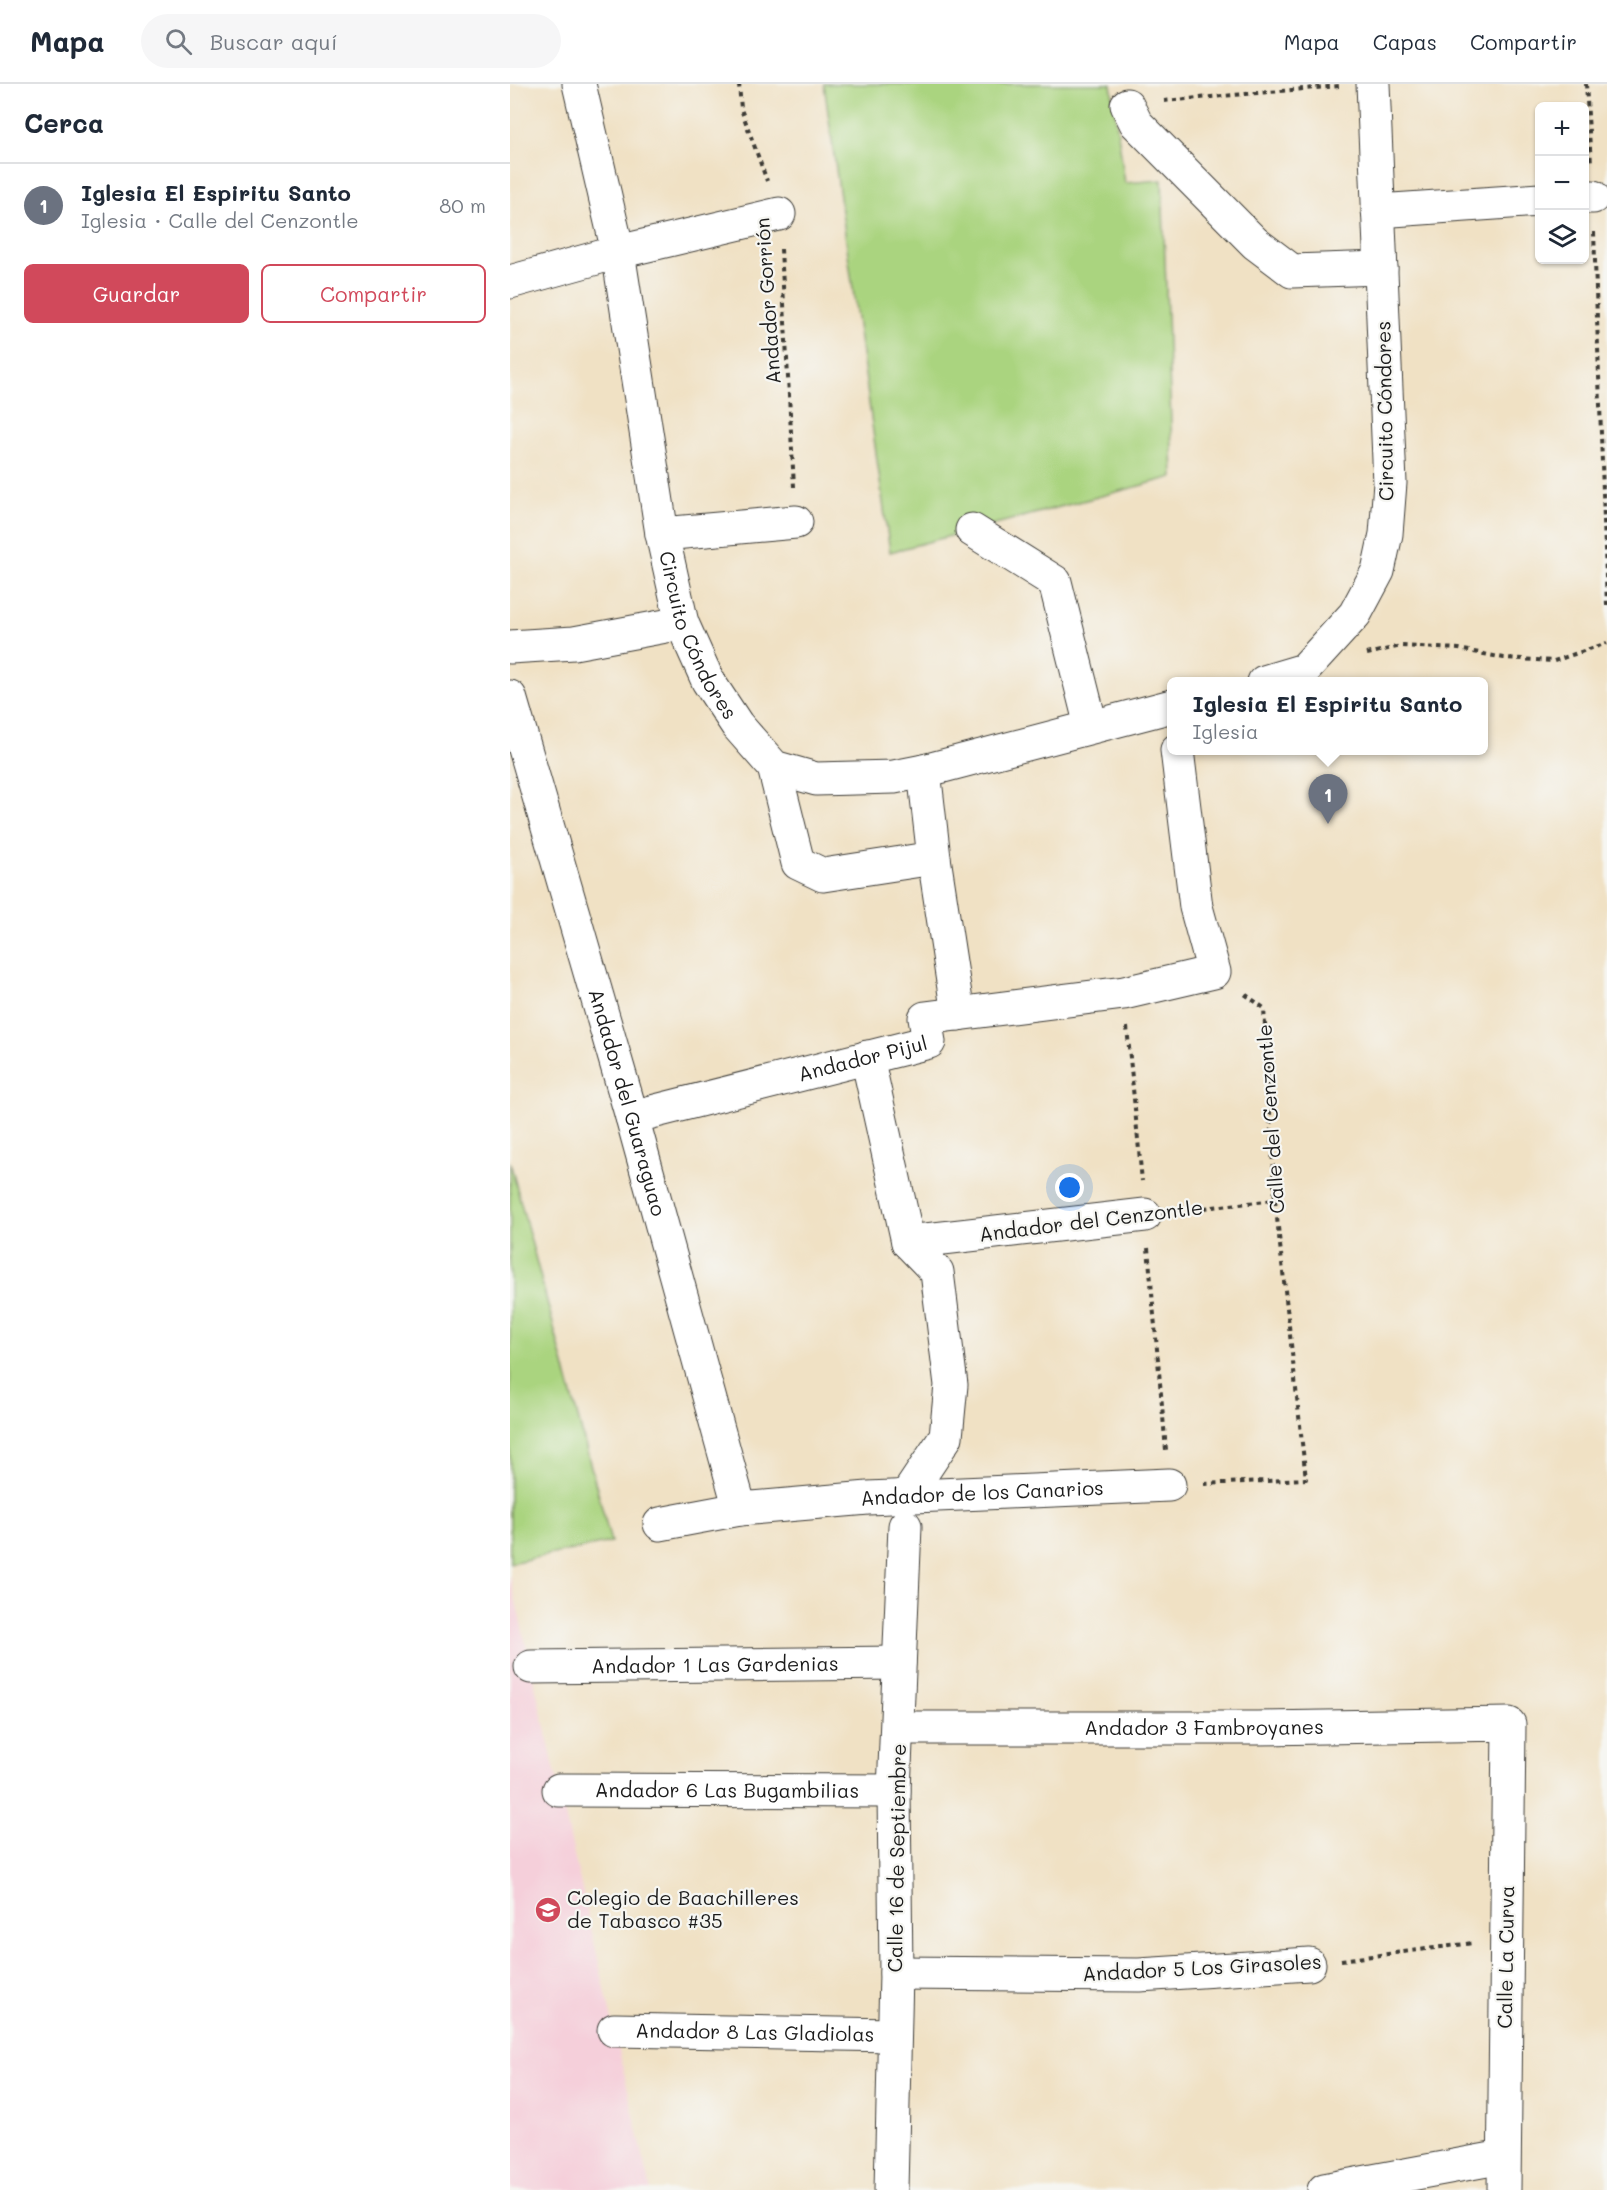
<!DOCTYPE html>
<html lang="es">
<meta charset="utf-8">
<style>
:root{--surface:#fff;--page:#f6f6f7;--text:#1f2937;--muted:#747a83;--line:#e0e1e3;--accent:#d1495b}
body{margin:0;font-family:Mali,sans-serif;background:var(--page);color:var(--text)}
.controls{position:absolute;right:18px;top:18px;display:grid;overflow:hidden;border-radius:9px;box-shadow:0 2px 4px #0004}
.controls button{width:54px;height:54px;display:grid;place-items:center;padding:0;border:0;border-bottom:2px solid var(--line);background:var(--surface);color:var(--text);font:30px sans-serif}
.you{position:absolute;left:560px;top:1104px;width:21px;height:21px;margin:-15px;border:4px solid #fff;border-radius:50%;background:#1a73e8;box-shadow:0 0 0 9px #1a73e833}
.badge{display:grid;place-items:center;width:39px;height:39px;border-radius:50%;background:var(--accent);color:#fff;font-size:20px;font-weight:700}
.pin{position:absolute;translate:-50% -50px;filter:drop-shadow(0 2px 3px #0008)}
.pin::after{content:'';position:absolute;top:32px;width:21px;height:18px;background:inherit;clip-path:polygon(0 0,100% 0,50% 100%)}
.popup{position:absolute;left:657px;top:593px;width:321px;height:78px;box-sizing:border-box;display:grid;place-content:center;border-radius:9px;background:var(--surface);filter:drop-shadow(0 2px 4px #0005);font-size:20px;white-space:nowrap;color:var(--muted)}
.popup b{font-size:22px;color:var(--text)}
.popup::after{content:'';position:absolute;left:50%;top:100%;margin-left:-12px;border:12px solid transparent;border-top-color:var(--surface)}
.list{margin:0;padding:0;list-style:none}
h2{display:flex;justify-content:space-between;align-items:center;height:78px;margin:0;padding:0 24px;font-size:26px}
h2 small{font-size:20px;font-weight:400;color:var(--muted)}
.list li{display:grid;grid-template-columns:39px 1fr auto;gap:18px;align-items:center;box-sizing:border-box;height:84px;padding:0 24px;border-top:2px solid var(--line)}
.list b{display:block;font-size:22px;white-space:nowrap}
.list p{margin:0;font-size:20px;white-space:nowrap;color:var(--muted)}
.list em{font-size:20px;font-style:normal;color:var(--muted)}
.actions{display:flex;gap:12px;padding:18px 24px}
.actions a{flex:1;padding:14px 0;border:2px solid var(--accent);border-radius:9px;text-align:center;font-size:21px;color:var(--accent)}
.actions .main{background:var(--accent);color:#fff}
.icon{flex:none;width:33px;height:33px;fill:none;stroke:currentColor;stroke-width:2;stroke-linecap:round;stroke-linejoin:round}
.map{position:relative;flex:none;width:1097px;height:2106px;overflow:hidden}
header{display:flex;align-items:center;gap:36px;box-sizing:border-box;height:84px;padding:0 30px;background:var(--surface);border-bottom:2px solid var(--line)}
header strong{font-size:28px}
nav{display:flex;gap:33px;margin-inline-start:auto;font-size:21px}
.search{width:420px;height:54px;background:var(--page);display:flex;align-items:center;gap:15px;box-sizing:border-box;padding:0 21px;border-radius:33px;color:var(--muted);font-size:22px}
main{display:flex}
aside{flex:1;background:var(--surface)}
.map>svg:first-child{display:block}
.built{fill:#f5cfda}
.green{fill:#aad47f;stroke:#63784e;stroke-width:1.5}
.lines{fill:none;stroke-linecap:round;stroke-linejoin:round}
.minor-casing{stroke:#3c3a35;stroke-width:35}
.path{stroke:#3c3a35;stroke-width:4;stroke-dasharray:4.5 4.5;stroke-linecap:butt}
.minor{stroke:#fff;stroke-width:33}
.labels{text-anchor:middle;stroke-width:4.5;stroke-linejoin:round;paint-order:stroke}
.street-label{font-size:20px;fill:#1c1c1c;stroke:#f6f6f2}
.poi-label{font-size:20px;fill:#1c1c1c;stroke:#f6f6f2;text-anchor:start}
</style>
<header>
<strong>Mapa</strong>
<div class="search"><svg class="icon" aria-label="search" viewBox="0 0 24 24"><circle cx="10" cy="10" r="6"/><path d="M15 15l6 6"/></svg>Buscar aquí</div>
<nav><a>Mapa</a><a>Capas</a><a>Compartir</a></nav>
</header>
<main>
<aside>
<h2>Cerca<small></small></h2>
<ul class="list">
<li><span class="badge" style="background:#6b7280">1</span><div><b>Iglesia El Espiritu Santo</b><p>Iglesia · Calle del Cenzontle</p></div><em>80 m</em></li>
</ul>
<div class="actions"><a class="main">Guardar</a><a>Compartir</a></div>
</aside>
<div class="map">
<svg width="1097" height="2106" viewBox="0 0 1097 2106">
<rect width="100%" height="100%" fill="#f6f6f2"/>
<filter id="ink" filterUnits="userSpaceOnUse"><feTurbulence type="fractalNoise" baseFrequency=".0167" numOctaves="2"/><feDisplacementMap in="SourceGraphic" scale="12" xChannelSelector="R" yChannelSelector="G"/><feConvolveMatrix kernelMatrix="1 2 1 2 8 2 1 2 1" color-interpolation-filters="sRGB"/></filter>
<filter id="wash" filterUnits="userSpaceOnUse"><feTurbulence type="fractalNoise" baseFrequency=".008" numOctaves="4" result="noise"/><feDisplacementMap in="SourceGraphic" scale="24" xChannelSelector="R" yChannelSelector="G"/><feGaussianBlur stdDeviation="1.35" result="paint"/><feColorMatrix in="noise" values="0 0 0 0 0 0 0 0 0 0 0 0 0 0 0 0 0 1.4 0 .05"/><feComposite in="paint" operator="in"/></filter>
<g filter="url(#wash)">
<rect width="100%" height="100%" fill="#f0e1c4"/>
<path class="built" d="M 0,1491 L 21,1583 L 141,2106 L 0,2106 Z"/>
<g class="green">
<path d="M 314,0 L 601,0 L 615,99 L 652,96 L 663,393 L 380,468 Z"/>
<path d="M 0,1078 L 101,1458 L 0,1479 Z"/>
</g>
</g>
<g filter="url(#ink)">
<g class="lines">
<g class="minor-casing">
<g id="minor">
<path id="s1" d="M 69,0 L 108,168 L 152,450 L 172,539 L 198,597 L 227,641 L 264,683 L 306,695 L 384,693 L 414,687 L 662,622"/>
<path d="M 617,21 L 626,39 L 745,159 L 782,187 L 871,184"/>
<path d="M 1074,113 L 1083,113"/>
<path d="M 868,127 L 1030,116"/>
<path d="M 0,198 L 108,168 L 269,130"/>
<path d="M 462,446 L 545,498 L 581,642"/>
<path d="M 152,450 L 286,438"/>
<path d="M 0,563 L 64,559 L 172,539"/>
<path d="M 754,598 L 794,586 L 845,530 L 868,487 L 876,450 L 880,399 L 863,0"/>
<path id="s2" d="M 0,613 L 122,1033 L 230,1425"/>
<path d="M 264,683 L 288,779 L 313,791 L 424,774"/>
<path d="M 414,687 L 424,774 L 448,930"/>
<path d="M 357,973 L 398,1158 L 427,1188 L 441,1301 L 436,1353 L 396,1413"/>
<path id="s3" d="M 122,1033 L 419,958 L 415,934 L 614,909 L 704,888 L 686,823 L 667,666"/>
<path d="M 398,1158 L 635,1131"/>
<path id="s4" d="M 150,1440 L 230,1425 L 358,1414 L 659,1401"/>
<path id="s5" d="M 21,1583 L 389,1579"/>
<path id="s6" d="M 388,1644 L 746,1644 L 999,1640 L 994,2106"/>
<path id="s7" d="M 49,1706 L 384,1707"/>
<path d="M 386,1889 L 629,1891 L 799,1880"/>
<path id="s8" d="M 104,1946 L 384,1951"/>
<path d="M 381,2106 L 386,1889 L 384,1707 L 395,1442"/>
<path d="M 814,2106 L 993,2073"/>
</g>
</g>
<g class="path">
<path d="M 229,0 L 231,25 L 257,97"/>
<path d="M 1076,0 L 1081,80"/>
<path d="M 654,17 L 829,2"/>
<path d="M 1084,148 L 1097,523"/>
<path d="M 271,165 L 284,403"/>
<path d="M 857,570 L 891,562 L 949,565 L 994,574 L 1044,577 L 1097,559"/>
<path d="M 617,943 L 632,1097"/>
<path d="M 667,1127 L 765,1116"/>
<path d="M 638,1164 L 656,1366"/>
<path d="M 694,1400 L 796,1395 L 765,1116 L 754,924 L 732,908"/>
<path d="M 831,1876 L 963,1859"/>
</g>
<use href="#minor" class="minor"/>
</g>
</g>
<defs>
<g id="school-disc" transform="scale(1.35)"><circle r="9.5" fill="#d1495b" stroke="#f6f6f2"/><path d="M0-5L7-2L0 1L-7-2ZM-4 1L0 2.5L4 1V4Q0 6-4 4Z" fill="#fff"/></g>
</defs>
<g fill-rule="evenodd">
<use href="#school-disc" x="38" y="1826"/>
</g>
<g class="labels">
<g class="street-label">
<text transform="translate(258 217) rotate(-94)" y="7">Andador Gorrión</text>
<text transform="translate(875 327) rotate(-91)" y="7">Circuito Cóndores</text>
<text dy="7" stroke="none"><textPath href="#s1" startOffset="566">Circuito Cóndores</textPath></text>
<text dy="7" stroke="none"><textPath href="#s3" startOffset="238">Andador Pijul</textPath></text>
<text dy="7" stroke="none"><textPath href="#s2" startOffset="422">Andador del Guaraguao</textPath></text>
<text transform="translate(761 1035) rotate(-94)" y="7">Calle del Cenzontle</text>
<text transform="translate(581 1137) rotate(-7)" y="7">Andador del Cenzontle</text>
<text dy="7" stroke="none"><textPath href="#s4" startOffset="324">Andador de los Canarios</textPath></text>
<text dy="7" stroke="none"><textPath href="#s5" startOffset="184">Andador 1 Las Gardenias</textPath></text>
<text dy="7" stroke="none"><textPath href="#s6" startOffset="306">Andador 3 Fambroyanes</textPath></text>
<text dy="7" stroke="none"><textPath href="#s7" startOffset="168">Andador 6 Las Bugambilias</textPath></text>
<text transform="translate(387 1774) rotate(-89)" y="7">Calle 16 de Septiembre</text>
<text transform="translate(996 1873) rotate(-89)" y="7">Calle La Curva</text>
<text transform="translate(692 1884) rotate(-3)" y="7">Andador 5 Los Girasoles</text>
<text dy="7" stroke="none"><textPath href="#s8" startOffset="141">Andador 8 Las Gladiolas</textPath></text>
</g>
<g class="poi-label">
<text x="57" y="1821">Colegio de Baachilleres<tspan x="57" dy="23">de Tabasco #35</tspan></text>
</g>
</g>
</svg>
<div class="controls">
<button>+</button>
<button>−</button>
<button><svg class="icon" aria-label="layers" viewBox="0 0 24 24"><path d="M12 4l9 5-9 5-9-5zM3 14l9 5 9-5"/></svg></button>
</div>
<div class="you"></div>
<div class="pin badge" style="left:818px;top:740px;background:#6b7280">1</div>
<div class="popup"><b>Iglesia El Espiritu Santo</b>Iglesia</div>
</div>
</main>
